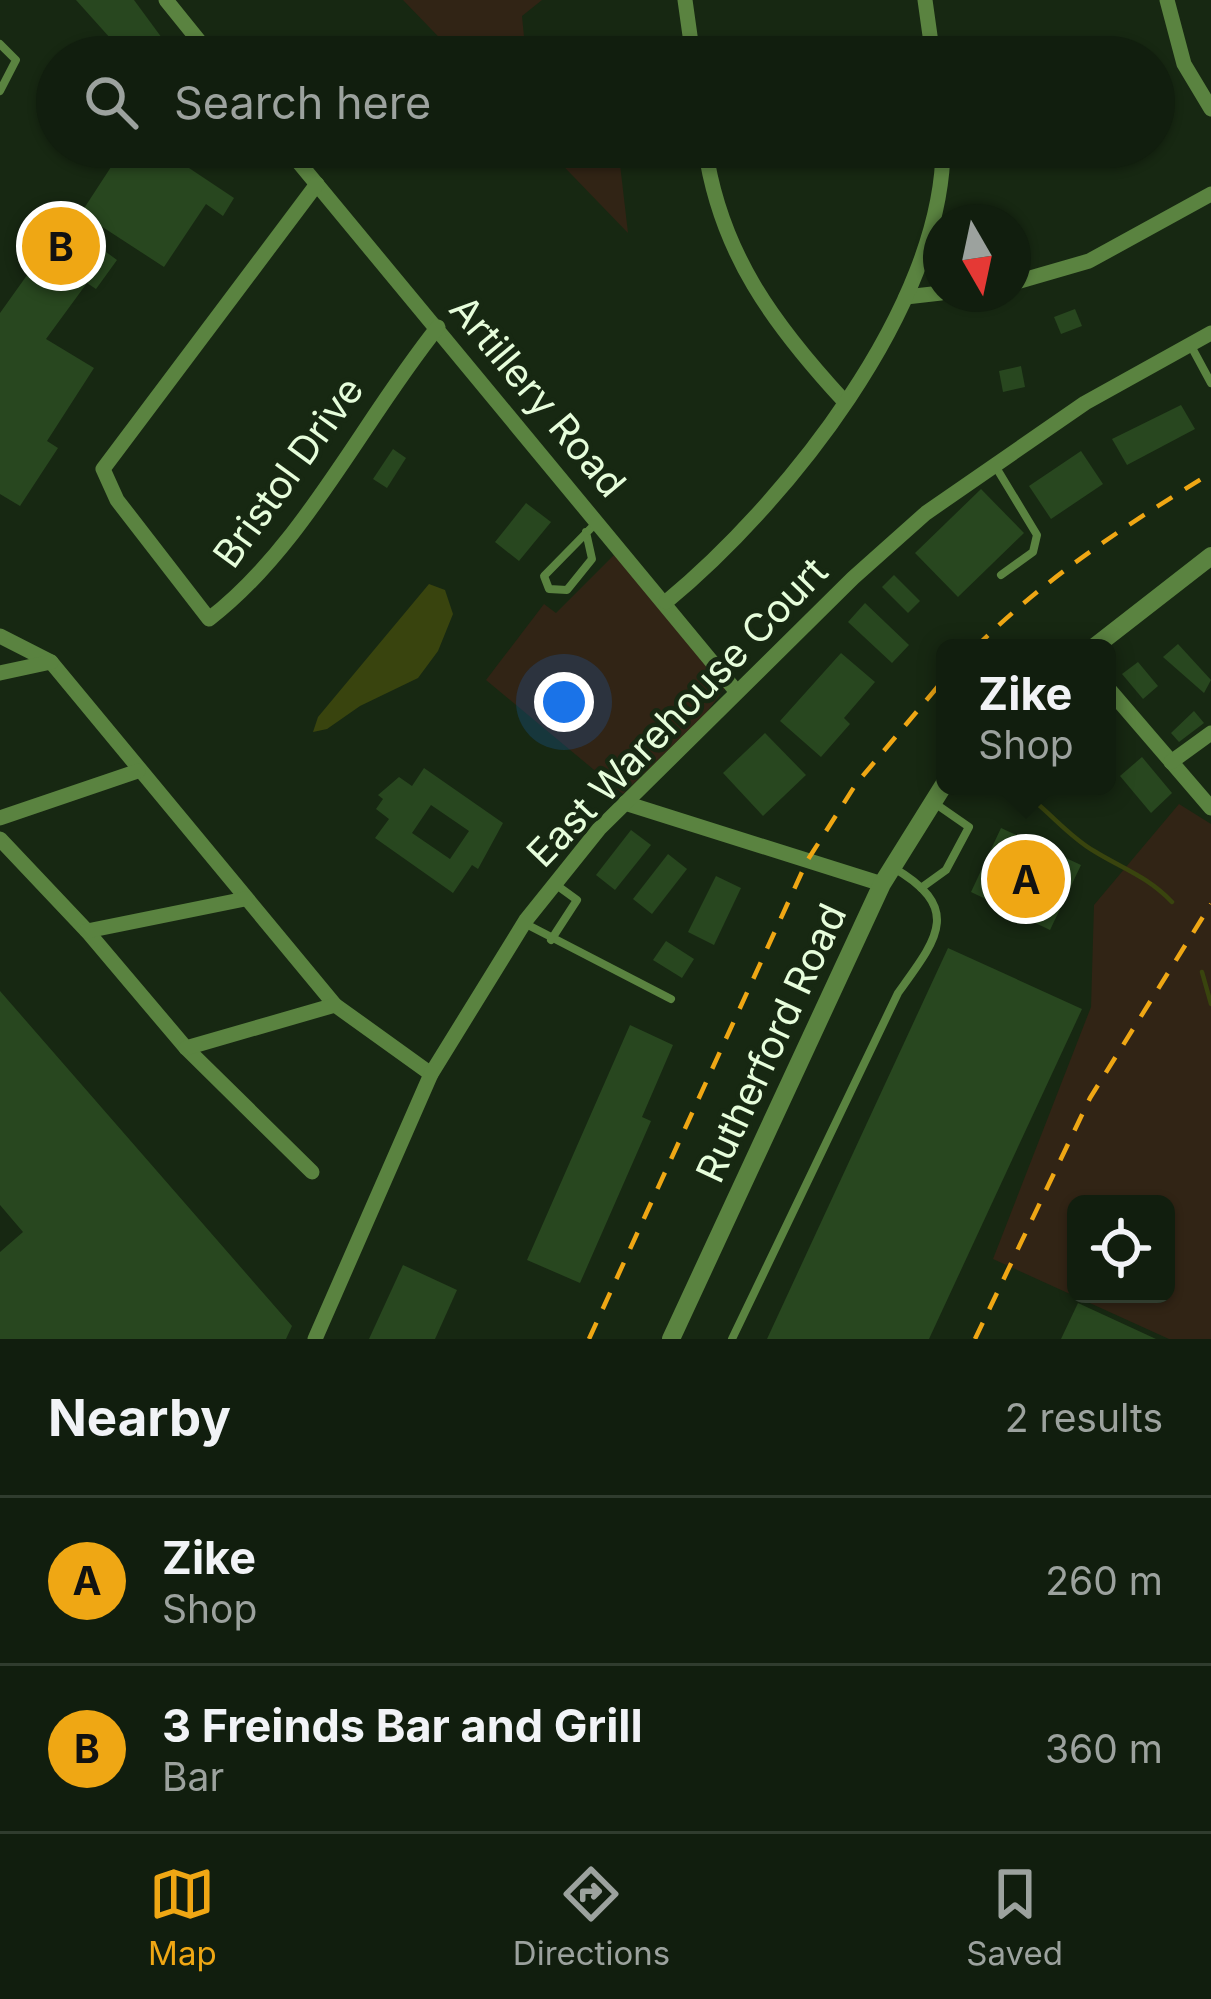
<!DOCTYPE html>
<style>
:root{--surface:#111e0e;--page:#1a2717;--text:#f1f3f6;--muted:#9ca29e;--line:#303c2e;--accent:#efa714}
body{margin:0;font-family:Inter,sans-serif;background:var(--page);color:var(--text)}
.controls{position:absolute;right:36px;bottom:36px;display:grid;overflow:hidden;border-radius:18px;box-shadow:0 3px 9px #0004}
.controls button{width:108px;height:108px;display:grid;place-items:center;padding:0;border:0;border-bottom:3px solid var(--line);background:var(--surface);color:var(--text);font:60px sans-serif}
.compass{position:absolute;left:923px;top:204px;width:108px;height:108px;border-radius:50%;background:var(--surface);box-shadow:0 3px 9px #0004;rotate:171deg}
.you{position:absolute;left:564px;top:702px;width:42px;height:42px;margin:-30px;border:9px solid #fff;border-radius:50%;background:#1a73e8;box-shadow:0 0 0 18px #1a73e833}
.badge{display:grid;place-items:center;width:78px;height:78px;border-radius:50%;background:var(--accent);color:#111;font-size:39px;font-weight:700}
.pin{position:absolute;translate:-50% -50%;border:6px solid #fff;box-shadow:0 3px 12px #0006}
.popup{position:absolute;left:936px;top:639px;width:180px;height:156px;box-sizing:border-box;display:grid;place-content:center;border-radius:18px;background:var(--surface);filter:drop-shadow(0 3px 9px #0005);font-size:39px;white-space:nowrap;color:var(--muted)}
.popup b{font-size:45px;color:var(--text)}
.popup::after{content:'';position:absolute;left:50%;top:100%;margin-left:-24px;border:24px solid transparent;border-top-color:var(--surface)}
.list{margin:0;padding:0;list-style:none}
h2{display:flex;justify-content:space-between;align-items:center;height:156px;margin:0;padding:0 48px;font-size:51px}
h2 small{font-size:39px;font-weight:400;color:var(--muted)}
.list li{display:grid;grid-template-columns:78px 1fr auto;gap:36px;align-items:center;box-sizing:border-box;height:168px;padding:0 48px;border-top:3px solid var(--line)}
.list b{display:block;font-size:45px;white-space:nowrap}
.list p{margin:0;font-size:39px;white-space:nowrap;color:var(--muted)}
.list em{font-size:39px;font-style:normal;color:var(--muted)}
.icon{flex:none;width:66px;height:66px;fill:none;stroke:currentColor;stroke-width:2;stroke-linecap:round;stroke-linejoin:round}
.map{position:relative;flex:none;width:1211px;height:1339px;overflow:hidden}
.search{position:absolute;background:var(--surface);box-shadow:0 3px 9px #0004;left:36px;right:36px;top:36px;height:132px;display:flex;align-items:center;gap:30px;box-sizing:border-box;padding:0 42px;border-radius:66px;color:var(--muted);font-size:45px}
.sheet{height:492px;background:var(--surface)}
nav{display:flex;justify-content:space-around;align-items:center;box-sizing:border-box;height:168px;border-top:3px solid var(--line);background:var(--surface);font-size:33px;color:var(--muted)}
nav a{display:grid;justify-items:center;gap:6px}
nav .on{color:var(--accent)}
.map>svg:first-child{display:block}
.green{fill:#312415;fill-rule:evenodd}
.water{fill:#39440e}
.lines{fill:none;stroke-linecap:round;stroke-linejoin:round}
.stream{stroke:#39440e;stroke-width:4.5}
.building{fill:#28471f;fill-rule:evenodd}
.service{stroke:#5a8340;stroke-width:8}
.minor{stroke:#5a8340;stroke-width:15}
.tertiary{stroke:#5a8340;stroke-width:18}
.rail{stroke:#efa714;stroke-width:4.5;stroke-dasharray:18 15;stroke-linecap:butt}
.labels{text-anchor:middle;stroke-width:9;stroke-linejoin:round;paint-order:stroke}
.street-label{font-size:39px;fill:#e6fddb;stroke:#172812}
</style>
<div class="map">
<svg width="1211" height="1339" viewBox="0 0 1211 1339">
<rect width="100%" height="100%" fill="#172812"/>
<g class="green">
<path d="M 403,0 L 542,0 L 522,16 L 526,57 L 458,57 Z"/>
<path d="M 545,147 L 618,147 L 628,233 Z"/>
<path d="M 614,555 L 733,678 L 706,713 L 623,794 L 486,680 L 544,604 L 556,613 Z"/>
<path d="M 1179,804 L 1211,824 L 1211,1339 L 1169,1339 L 993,1259 L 1091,1007 L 1094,905 ZM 1166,1204 L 1166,1294 L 1076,1294 L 1076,1204 Z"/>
</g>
<path class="water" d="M 429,584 L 445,590 L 453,614 L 438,651 L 418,678 L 360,706 L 327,729 L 313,732 L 318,717 Z"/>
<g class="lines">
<g class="stream">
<path d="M 1012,786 C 1044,803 1063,833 1094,851 C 1123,869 1147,876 1172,902"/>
<path d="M 1202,972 L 1211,1004"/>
</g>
</g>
<g class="building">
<path d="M 76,0 L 134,0 L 173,53 L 138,57 L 111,39 Z"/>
<path d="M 124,147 L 203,147 L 189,168 L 234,198 L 223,216 L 206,204 L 164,267 L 81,213 Z"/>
<path d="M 65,222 L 117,260 L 96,289 L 87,283 L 46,339 L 94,368 L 47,441 L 58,448 L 20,506 L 0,494 L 0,313 Z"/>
<path d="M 1075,309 L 1082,326 L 1061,334 L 1054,317 Z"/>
<path d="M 1021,366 L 1025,387 L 1003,392 L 999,371 Z"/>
<path d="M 1181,405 L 1195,429 L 1127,465 L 1112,439 Z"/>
<path d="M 393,449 L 406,458 L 387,488 L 373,479 Z"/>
<path d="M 1081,451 L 1103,484 L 1051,519 L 1029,486 Z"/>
<path d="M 981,489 L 1024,533 L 958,597 L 915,553 Z"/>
<path d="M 526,503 L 551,522 L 519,561 L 495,542 Z"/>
<path d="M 894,575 L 920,601 L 908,613 L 882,587 Z"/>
<path d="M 865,603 L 909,645 L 892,663 L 848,622 Z"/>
<path d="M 1178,644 L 1211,680 L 1204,693 L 1163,657 Z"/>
<path d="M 841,653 L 875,682 L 844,718 L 850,724 L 821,757 L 780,721 Z"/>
<path d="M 1138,662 L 1158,686 L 1143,699 L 1122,674 Z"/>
<path d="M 1194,711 L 1204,723 L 1179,742 L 1171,733 Z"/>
<path d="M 765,733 L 806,775 L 763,816 L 723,773 Z"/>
<path d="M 1142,757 L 1172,793 L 1151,813 L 1120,776 Z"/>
<path d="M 424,768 L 503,823 L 478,869 L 472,865 L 453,893 L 375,838 L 389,819 L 376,809 L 383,799 L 378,795 L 399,777 L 412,786 ZM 431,805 L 469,831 L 450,859 L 412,833 Z"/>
<path d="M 1001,828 L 1081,865 L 1050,930 L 971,892 Z"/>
<path d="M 631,830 L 651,845 L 615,890 L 596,875 Z"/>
<path d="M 668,854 L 687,869 L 652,914 L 633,899 Z"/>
<path d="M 716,876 L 741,888 L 714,945 L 688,932 Z"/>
<path d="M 666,941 L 694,959 L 682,978 L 653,960 Z"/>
<path d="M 948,948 L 1082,1009 L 929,1339 L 767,1339 Z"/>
<path d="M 0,991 L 292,1326 L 286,1339 L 0,1339 L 0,1252 L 23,1232 L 0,1205 Z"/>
<path d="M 630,1025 L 673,1045 L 642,1117 L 651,1121 L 580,1283 L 527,1260 Z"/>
<path d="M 403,1265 L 457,1290 L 435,1339 L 369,1339 Z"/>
<path d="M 1078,1303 L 1156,1339 L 1061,1339 Z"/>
</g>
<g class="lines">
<g class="service">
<path d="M 0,44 L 16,60 L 0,91"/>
<path d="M 1191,346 L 1211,383"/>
<path d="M 994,464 L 1037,535 L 1033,552 L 1001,575"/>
<path d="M 586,532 L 592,559 L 567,590 L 549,589 L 544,576 L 598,521"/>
<path d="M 921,888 L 946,870 L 969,827 L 933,802"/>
<path d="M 526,924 L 671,999"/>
<path d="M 551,940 L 577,900 L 555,884"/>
<path d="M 732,1339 L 898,993 C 937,939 964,908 892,867"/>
</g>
<g class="minor">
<path d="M 166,0 L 212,57"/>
<path d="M 685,0 L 693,57"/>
<path d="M 925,0 L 933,57"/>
<path d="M 1167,0 L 1184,64 L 1211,109"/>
<path d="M 286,147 L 736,691"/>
<path d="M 705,147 C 720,253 774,325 844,401"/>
<path d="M 317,184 L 103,469 L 117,500 L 209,619 C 303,547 363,420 438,327"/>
<path d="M 1013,283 L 1089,261 L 1211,194"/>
<path d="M 906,297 L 941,293"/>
<path d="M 666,602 C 785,504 943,307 943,147"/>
<path d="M 0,636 L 51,662 L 335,1005 L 431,1074"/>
<path d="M 0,673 L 51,662"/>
<path d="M 1107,687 L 1211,808"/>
<path d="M 1171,762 L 1211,733"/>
<path d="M 625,803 L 882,884"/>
<path d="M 0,818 L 138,771"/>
<path d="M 0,839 L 87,931 L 186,1048 L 312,1172"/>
<path d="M 87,931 L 245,899"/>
<path d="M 186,1048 L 335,1005"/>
<path d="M 315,1339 L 431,1074 L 526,920 L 599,829 L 853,578 L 926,513 L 1085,403 L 1211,333"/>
</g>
<g class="tertiary">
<path d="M 1093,648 L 1211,556"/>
<path d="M 671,1339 L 882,884 L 945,783"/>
</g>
<g class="rail">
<path d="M 975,648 C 1046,577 1126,525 1211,473"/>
<path d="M 589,1339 L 807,861 L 856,784 L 945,678"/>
<path d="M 975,1339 L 1090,1098 L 1211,904"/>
</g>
</g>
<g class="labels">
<g class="street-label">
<text transform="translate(538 396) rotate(50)" y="14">Artillery Road</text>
<text transform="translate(288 472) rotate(-54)" y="14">Bristol Drive</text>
<text transform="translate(677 712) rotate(-46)" y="14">East Warehouse Court</text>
<text transform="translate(771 1043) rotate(-65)" y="14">Rutherford Road</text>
</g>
</g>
</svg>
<div class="controls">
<button><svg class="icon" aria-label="locate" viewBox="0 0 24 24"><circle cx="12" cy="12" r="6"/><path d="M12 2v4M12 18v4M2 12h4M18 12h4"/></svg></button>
</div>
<svg class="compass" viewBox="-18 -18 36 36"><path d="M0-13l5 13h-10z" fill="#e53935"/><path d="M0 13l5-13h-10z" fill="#9ca29e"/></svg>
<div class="you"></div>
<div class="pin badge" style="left:1026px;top:879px">A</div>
<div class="popup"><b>Zike</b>Shop</div>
<div class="pin badge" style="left:61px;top:246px">B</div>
<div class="search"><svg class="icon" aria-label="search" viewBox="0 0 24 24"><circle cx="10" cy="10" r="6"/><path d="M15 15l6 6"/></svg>Search here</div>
</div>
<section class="sheet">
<h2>Nearby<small>2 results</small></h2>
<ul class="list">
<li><span class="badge">A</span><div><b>Zike</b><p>Shop</p></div><em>260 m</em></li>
<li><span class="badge">B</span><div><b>3 Freinds Bar and Grill</b><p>Bar</p></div><em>360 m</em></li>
</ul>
</section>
<nav>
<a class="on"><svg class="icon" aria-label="map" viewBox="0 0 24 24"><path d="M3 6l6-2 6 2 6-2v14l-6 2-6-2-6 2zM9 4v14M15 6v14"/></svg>Map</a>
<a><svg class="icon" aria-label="directions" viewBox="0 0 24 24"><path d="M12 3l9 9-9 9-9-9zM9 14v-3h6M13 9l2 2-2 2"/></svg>Directions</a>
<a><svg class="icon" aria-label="saved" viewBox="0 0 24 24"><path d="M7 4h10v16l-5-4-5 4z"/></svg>Saved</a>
</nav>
